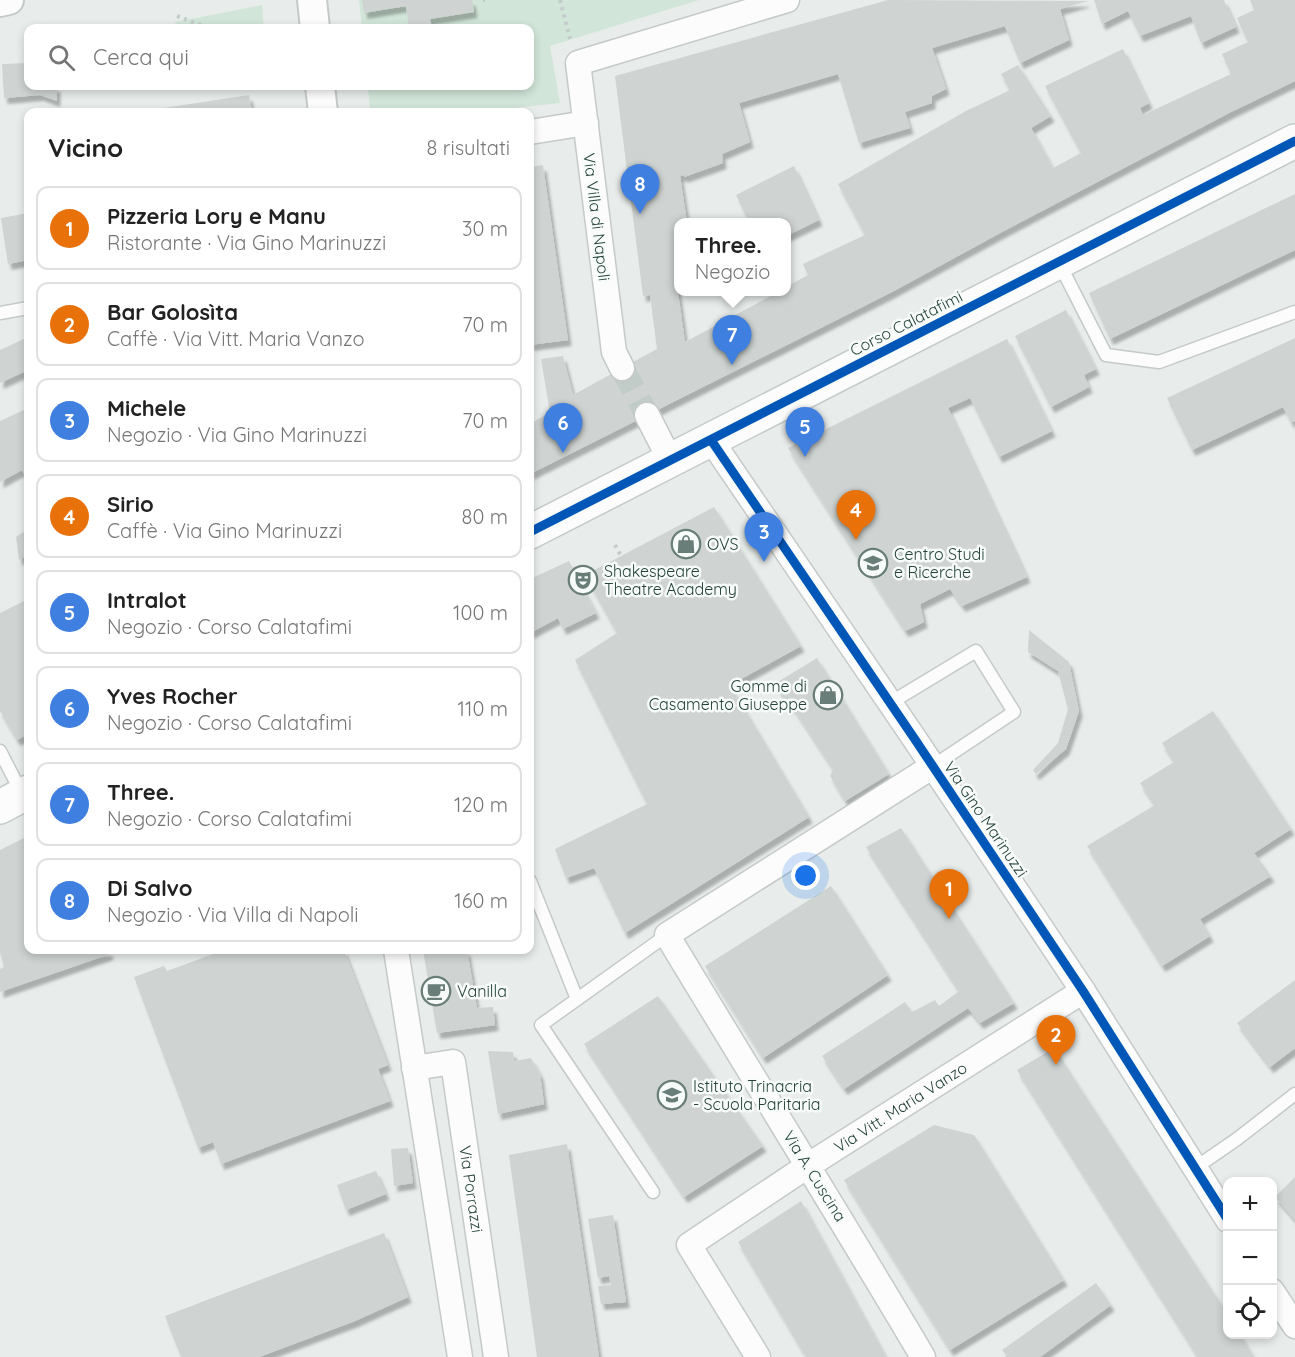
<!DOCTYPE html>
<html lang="it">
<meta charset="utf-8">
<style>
:root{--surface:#fff;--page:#f6f6f6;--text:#222;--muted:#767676;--line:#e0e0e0;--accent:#697e78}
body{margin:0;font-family:Quicksand,sans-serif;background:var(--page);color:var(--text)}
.controls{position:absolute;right:18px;bottom:18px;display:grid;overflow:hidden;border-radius:12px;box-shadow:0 3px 9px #0003}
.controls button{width:54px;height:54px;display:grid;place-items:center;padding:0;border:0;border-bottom:2px solid var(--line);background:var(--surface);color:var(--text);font:30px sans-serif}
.you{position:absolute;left:806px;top:876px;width:21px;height:21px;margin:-15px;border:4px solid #fff;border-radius:50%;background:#1a73e8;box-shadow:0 0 0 9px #1a73e833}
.badge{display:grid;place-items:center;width:39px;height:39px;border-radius:50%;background:var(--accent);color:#fff;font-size:20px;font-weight:700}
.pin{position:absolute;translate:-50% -50px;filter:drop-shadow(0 2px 3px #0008)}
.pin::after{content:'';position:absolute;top:32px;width:21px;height:18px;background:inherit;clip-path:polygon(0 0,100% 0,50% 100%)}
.popup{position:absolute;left:674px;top:218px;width:117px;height:78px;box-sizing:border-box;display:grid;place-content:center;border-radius:12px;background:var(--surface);filter:drop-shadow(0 2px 4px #0005);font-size:20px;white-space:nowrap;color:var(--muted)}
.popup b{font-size:22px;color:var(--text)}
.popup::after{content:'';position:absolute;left:50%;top:100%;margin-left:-12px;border:12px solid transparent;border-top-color:var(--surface)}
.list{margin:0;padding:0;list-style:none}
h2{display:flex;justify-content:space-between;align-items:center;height:78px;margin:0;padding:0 24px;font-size:26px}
h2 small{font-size:20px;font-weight:400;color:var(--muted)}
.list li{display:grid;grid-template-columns:39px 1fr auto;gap:18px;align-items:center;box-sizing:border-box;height:84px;margin:0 12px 12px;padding:0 12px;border:2px solid var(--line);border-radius:12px}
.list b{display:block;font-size:22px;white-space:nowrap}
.list p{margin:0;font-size:20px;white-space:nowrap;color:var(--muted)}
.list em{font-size:20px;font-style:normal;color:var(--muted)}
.icon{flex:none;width:33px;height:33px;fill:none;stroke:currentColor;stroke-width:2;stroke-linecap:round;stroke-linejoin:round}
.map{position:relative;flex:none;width:1295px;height:1357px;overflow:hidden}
.search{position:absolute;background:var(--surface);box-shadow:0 3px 9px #0003;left:24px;top:24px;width:510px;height:66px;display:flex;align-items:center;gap:15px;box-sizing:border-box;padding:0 21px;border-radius:12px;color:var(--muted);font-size:22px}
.panel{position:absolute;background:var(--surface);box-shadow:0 3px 9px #0003;left:24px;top:108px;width:510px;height:846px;border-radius:12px}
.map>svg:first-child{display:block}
.green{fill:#d1e6d8}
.building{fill:#cfd4d2;filter:url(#shadow)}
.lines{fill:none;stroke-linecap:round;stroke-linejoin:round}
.minor-tunnel{stroke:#c1cbc8;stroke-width:24;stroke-dasharray:24 12;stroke-linecap:butt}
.service-casing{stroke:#c5cac8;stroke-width:15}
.minor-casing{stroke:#c5cac8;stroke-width:27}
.tertiary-casing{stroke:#c5cac8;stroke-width:32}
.secondary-casing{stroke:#c3cbc8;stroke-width:36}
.path{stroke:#c3ccca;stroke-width:4;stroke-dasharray:3 4.5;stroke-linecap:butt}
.service{stroke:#fcfcfc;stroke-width:12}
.minor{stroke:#fcfcfc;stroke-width:24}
.tertiary{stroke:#fcfcfc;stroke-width:28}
.secondary{stroke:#fcfcfc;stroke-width:33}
.cycleway-casing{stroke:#f7fbf9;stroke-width:13}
.cycleway{stroke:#0057b8;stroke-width:9}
.labels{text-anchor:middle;stroke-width:5;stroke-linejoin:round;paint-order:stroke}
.street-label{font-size:16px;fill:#24423a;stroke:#f7fbf9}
.poi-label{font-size:16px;fill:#24423a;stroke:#f7fbf9;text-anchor:start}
</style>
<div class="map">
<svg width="1295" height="1357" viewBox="0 0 1295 1357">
<defs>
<filter id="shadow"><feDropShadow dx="3.5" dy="6" stdDeviation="1.5" flood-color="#0004"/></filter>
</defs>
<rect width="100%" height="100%" fill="#e8edeb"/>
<g class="green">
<path d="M 359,0 L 699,0 L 550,46 L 560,103 L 480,112 L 370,112 L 368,86 L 530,86 L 530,28 L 362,28 Z"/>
<path d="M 262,5 L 264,28 L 177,28 L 175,22 Z"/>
</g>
<g class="building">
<path d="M 362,0 L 472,0 L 474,12 L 430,19 L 432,28 L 409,28 L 406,6 L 364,13 Z"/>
<path d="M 888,0 L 1088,1 L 1060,9 L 1069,40 L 1020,63 L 1005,26 L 932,48 L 946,89 L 932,96 L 932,103 L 905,112 L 910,128 L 859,143 L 838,74 L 739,103 L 750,142 L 722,154 L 723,163 L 684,177 L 684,175 L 680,176 L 687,222 L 678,222 L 678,292 L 685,342 L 778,292 L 786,292 L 786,287 L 808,275 L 803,264 L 865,235 L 838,184 L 966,111 L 1010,90 L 1001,74 L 1018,65 L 1051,116 L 1031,128 L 1053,168 L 1081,153 L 1045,86 L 1123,49 L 1149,103 L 1140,108 L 1143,115 L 1231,74 L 1222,54 L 1248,42 L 1237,18 L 1254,10 L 1250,0 L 1295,0 L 1295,81 L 1229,113 L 1000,233 L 892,292 L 530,474 L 530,424 L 550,412 L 541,359 L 563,356 L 573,395 L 657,349 L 650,295 L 643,296 L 615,76 Z"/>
<path d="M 1094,0 L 1224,0 L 1236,27 L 1201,43 L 1191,16 L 1140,36 L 1128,11 L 1102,24 Z"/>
<path d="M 28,63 L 28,86 L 57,86 L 57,101 L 40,95 L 4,98 L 2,64 Z"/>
<path d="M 249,95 L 252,112 L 157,112 L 157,109 Z"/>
<path d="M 543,165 L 568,340 L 530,345 L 530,167 Z"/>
<path d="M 794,166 L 819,220 L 786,236 L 786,222 L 749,222 L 736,195 Z"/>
<path d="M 1295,194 L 1295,250 L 1110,339 L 1089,293 Z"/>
<path d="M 28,213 L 28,260 L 8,264 L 1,218 Z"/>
<path d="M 1066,310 L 1096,369 L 1084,375 L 1089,387 L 1051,407 L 1015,336 Z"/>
<path d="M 28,337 L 28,370 L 0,383 L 0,350 Z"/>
<path d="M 1295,338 L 1295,421 L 1291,422 L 1283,407 L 1192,450 L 1167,398 Z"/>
<path d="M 1007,339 L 1052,431 L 999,457 L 970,398 L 948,408 L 1027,577 L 962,606 L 950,589 L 920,604 L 924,622 L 905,631 L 788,448 Z"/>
<path d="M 28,408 L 28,483 L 22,470 L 0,482 L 0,421 Z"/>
<path d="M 714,507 L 801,646 L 730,685 L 809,817 L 625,933 L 594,868 L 566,878 L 555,849 L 647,804 L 575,660 L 617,633 L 585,575 Z"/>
<path d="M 28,529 L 28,554 L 19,560 L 16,537 Z"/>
<path d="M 569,561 L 596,613 L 563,629 L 558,618 L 530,633 L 530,579 Z"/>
<path d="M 28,599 L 28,734 L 17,740 L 0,711 L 0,613 Z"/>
<path d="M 1029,630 L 1069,662 L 1079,711 L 1066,749 L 1036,774 L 1033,770 L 1058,743 L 1068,709 L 1058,671 L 1028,652 Z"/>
<path d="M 817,658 L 889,774 L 845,801 L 830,776 L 833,769 L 791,705 L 786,708 L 776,683 Z"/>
<path d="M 1213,711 L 1291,829 L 1254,853 L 1271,876 L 1200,919 L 1210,936 L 1162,966 L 1087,846 L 1155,805 L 1140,783 L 1174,762 L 1162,743 Z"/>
<path d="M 901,828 L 1014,1003 L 980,1023 L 968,1008 L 844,1089 L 822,1056 L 905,1002 L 912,1012 L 935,1000 L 939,1006 L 959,991 L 866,847 Z"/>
<path d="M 28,836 L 28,950 L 109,950 L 110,954 L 0,992 L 0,969 L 4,967 L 0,953 L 0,850 Z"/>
<path d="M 831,886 L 888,975 L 763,1058 L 705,966 Z"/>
<path d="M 224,950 L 344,950 L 388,1065 L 378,1069 L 390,1101 L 221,1164 L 213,1142 L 198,1148 L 134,977 L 164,966 L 167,971 Z"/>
<path d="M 423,950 L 467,950 L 477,1008 L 493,1007 L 495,1025 L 437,1033 Z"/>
<path d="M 1295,980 L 1295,1048 L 1270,1067 L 1237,1023 Z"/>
<path d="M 658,996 L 763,1146 L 684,1197 L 584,1044 Z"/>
<path d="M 1054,1048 L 1228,1315 L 1228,1334 L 1240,1334 L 1254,1357 L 1198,1357 L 1017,1070 Z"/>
<path d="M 488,1051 L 513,1052 L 514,1061 L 531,1058 L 540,1074 L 544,1104 L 498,1114 Z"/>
<path d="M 934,1125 L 974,1135 L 1064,1280 L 950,1350 L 844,1180 Z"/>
<path d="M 567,1144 L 599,1357 L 537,1357 L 509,1155 Z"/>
<path d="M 408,1148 L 413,1183 L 394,1186 L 391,1149 Z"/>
<path d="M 376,1171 L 386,1194 L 346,1210 L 337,1185 Z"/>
<path d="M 1295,1177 L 1295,1220 L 1275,1197 Z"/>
<path d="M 801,1201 L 886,1357 L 806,1357 L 738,1242 Z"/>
<path d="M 613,1215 L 626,1302 L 601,1304 L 598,1286 L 611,1285 L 609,1276 L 598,1278 L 588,1219 Z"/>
<path d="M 384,1233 L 408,1297 L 355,1321 L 259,1357 L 181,1357 L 165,1316 Z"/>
<path d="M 1096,1283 L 1111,1305 L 1040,1357 L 1008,1357 L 1002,1350 Z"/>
</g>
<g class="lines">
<path class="minor-tunnel" d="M 622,368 L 647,415"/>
<g class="service-casing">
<g id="service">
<path d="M 1059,263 L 1106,355 L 1159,362 L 1295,312"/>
<path d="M 0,313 L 28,308"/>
<path d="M 890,703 L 976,651 L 1014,712 L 933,766"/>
<path d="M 0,751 L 22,794"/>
<path d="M 530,881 L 577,999"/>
<path d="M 1195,1168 L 1237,1139 L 1295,1094"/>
<path d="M 653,1192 L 541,1025 L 667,935"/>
</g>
</g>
<g class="minor-casing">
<g id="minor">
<path d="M 530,132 L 586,123"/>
<path d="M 622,368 L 614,352 L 578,63 L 787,0"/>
<path d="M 647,415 L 670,460"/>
<path d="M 711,440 L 914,738 L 1083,991 L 1228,1220"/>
<path d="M 396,950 L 460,1357"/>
<path id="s1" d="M 414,1068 L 453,1062 L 496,1357"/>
<path d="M 1272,1291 L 1295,1326"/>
<path id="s2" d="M 758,1357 L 689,1245 L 809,1165 L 1083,991"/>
<path d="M 923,1357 C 839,1215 752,1076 667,935 L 933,766"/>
</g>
</g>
<g class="tertiary-casing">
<g id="tertiary">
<path d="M 312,0 L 315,28"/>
<path d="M 0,2 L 9,0"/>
<path d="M 320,86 L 323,112"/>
</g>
</g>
<g class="secondary-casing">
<g id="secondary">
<path d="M 530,532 L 1295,141"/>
<path d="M 0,807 L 28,792"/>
</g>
</g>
<g class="path">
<path d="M 483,0 L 485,0"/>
<path d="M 560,0 L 570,39"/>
<path d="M 177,16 L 209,28"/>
<path d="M 615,545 L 621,556"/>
</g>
<use href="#service" class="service"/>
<use href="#minor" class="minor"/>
<use href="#tertiary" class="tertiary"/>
<use href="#secondary" class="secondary"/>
<g class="cycleway-casing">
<g id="cycleway">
<path d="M 711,440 L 914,738 L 1083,991 L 1228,1220"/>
<path d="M 530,532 L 1295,141"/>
</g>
</g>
<use href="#cycleway" class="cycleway"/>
</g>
<defs>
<g id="shop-ring" transform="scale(1.5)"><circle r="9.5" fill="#f7fbf9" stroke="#697e78" stroke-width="1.5"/><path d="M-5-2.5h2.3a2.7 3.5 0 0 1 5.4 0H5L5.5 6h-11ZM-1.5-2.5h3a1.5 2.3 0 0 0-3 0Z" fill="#697e78"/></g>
<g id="school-ring" transform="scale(1.5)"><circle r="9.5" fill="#f7fbf9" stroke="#697e78" stroke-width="1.5"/><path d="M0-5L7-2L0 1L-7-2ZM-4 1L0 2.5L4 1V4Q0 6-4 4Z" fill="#697e78"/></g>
<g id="theatre-ring" transform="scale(1.5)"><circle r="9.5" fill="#f7fbf9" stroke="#697e78" stroke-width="1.5"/><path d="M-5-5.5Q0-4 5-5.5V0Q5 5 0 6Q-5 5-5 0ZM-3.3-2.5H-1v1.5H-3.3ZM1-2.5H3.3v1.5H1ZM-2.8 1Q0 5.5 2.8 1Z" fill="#697e78"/></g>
<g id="cafe-ring" transform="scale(1.5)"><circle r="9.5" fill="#f7fbf9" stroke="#697e78" stroke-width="1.5"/><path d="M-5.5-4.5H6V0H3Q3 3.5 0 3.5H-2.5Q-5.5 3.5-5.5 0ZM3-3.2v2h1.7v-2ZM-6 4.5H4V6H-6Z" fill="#697e78"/></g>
</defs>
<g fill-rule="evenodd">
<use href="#shop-ring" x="686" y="544"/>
<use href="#school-ring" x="873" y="563"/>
<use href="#theatre-ring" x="583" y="580"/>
<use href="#shop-ring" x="828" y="695"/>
<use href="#cafe-ring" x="436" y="991"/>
<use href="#school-ring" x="672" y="1095"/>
</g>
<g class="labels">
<g class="street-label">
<text transform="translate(597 217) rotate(83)" y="6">Via Villa di Napoli</text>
<text transform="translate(906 323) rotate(-27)" y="6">Corso Calatafimi</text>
<text transform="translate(986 819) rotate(56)" y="6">Via Gino Marinuzzi</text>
<text dy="6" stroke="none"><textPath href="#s2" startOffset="384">Via Vitt. Maria Vanzo</textPath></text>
<text transform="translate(815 1176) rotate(58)" y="6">Via A. Cuscina</text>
<text dy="6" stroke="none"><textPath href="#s1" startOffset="168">Via Porrazzi</textPath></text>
</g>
<g class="poi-label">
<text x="707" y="550">OVS</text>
<text x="894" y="560">Centro Studi<tspan x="894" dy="18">e Ricerche</tspan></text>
<text x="604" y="577">Shakespeare<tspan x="604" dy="18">Theatre Academy</tspan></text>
<text x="807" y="692" text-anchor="end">Gomme di<tspan x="807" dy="18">Casamento Giuseppe</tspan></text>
<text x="457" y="997">Vanilla</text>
<text x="693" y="1092">Istituto Trinacria<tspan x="693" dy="18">- Scuola Paritaria</tspan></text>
</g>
</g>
</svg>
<div class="controls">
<button>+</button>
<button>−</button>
<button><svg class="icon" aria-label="locate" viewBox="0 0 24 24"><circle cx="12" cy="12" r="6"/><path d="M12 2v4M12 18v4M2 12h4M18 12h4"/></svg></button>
</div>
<div class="you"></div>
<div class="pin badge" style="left:949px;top:919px;background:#e8710a">1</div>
<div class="pin badge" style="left:1056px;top:1065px;background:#e8710a">2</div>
<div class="pin badge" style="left:764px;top:562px;background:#3f7fe0">3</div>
<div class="pin badge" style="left:856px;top:540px;background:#e8710a">4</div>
<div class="pin badge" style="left:805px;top:457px;background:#3f7fe0">5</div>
<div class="pin badge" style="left:563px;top:453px;background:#3f7fe0">6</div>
<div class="pin badge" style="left:732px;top:365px;background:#3f7fe0">7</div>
<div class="popup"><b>Three.</b>Negozio</div>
<div class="pin badge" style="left:640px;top:214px;background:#3f7fe0">8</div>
<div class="search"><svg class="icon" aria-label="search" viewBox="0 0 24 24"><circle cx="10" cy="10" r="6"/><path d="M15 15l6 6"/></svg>Cerca qui</div>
<section class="panel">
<h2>Vicino<small>8 risultati</small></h2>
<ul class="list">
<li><span class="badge" style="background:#e8710a">1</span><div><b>Pizzeria Lory e Manu</b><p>Ristorante · Via Gino Marinuzzi</p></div><em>30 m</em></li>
<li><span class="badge" style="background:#e8710a">2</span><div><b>Bar Golosìta</b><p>Caffè · Via Vitt. Maria Vanzo</p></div><em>70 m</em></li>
<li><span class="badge" style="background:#3f7fe0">3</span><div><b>Michele</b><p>Negozio · Via Gino Marinuzzi</p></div><em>70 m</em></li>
<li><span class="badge" style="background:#e8710a">4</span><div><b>Sirio</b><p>Caffè · Via Gino Marinuzzi</p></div><em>80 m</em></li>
<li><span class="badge" style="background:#3f7fe0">5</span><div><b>Intralot</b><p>Negozio · Corso Calatafimi</p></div><em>100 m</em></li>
<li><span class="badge" style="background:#3f7fe0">6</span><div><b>Yves Rocher</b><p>Negozio · Corso Calatafimi</p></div><em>110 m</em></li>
<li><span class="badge" style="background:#3f7fe0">7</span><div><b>Three.</b><p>Negozio · Corso Calatafimi</p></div><em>120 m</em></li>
<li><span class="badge" style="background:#3f7fe0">8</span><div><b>Di Salvo</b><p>Negozio · Via Villa di Napoli</p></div><em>160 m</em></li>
</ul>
</section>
</div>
